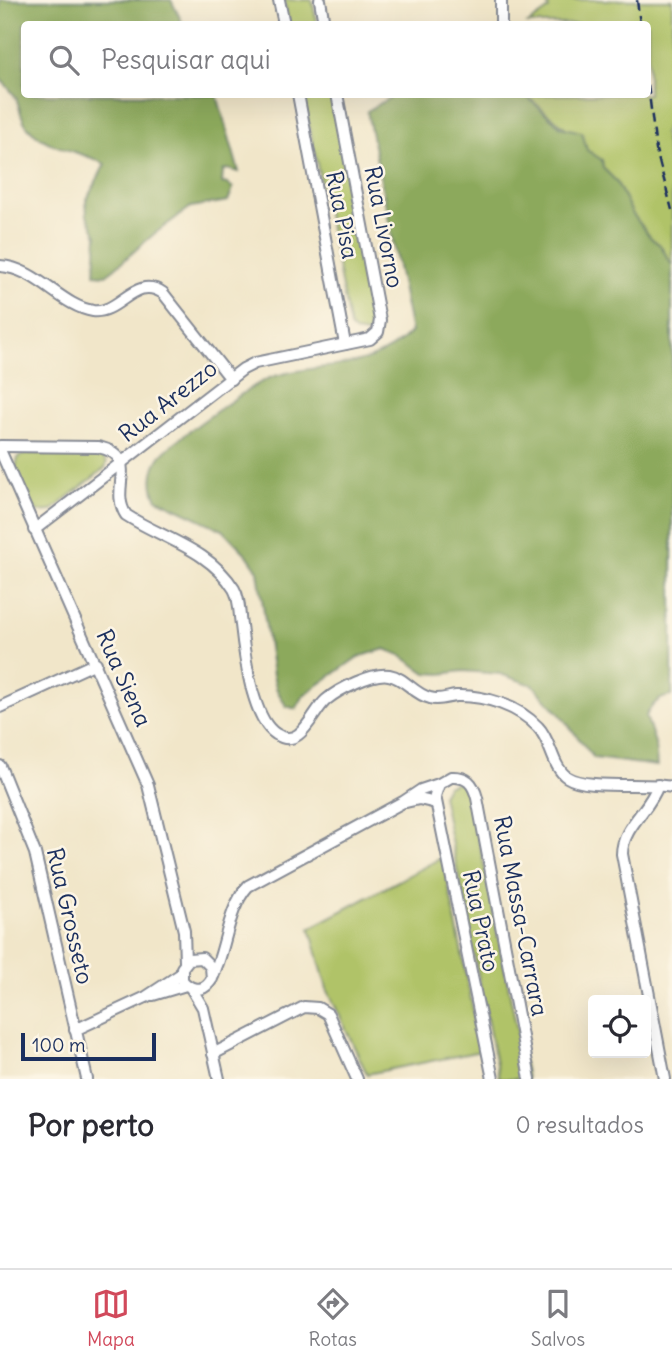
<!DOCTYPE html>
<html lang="pt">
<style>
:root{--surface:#fff;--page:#f2f2f3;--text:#2b2b33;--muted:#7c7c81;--line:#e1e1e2;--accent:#d1495b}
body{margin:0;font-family:Delius,sans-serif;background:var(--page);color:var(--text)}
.controls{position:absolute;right:21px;bottom:21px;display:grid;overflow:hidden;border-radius:7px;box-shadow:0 7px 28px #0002}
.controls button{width:63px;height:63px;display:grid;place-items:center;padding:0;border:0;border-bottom:2px solid var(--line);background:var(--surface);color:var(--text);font:35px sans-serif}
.scale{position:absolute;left:21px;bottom:18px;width:135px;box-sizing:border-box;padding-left:7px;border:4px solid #1b2f5e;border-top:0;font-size:19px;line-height:24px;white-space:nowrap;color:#1b2f5e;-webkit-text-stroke:5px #fcf5e5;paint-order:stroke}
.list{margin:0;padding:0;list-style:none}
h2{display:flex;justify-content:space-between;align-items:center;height:91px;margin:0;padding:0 28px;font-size:30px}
h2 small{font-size:23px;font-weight:400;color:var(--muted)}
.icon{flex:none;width:38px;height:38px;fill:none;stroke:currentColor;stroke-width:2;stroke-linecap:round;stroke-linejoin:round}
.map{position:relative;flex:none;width:672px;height:1079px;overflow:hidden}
.search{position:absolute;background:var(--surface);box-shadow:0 7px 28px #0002;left:21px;right:21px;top:21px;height:77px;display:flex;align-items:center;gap:18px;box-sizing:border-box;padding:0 24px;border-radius:7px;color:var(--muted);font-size:26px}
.sheet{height:189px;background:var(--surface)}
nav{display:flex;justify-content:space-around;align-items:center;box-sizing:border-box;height:98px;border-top:2px solid var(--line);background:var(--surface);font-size:19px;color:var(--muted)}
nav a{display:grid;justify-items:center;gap:4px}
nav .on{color:var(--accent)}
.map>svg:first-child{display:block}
.green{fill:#b0c367;stroke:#667962;stroke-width:2}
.forest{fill:#8ca95c;stroke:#546c5d;stroke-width:2}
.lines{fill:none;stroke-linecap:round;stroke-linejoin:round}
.minor-casing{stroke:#868a94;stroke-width:14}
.minor{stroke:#fff;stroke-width:10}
.rail{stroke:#1b2f5e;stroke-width:2.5;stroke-dasharray:10 5;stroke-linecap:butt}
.labels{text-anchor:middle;stroke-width:5;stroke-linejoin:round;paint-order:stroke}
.street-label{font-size:23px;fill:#1b2f5e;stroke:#fcf5e5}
</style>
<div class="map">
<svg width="672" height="1079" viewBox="0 0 672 1079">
<rect width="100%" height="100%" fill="#fcf5e5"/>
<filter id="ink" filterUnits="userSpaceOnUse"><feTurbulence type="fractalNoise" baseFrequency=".0143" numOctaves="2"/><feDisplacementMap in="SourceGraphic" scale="14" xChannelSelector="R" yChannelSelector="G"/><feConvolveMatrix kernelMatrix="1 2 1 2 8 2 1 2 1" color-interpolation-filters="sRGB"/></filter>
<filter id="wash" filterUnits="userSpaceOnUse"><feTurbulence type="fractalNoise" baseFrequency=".00686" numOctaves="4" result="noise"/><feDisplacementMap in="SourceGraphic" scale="28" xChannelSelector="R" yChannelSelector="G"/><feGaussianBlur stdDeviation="1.57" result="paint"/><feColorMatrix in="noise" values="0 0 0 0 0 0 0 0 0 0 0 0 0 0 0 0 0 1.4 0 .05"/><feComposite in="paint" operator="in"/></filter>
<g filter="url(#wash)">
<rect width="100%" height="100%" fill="#f1e6c9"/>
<g class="green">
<path d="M 284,0 L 312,0 L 317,24 L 289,24 Z"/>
<path d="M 546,0 L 672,0 L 672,119 L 667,126 L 664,134 L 672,178 L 672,265 L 660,245 L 651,238 L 632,213 L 616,181 L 603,168 L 602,160 L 587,151 L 567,129 L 525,95 L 648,94 L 648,24 L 528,24 L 549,9 Z"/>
<path d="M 303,95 L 331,95 L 376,322 L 372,330 L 367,334 L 355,332 L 350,327 Z"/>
<path d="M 27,453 L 101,454 L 107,463 L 105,468 L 51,511 L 37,512 L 32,506 L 15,470 L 18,458 Z"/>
<path d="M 457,782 L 463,784 L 469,791 L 527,1079 L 499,1079 L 442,795 L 447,786 Z"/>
<path d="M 443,857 L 481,1051 L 367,1074 L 327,989 L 310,928 Z"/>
</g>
<g class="forest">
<path d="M 0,0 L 171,0 L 183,24 L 24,24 L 24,94 L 217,95 L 239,172 L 227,169 L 223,171 L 222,183 L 228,184 L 233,188 L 228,201 L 191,207 L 154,234 L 114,269 L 106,275 L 95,274 L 97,235 L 87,215 L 86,201 L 105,164 C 80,150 47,150 27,126 C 20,117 20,105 15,96 C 11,90 5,84 0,79 Z"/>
<path d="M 395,95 L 525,95 L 561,127 L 582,132 L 587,150 L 602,160 L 603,168 L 616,181 L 632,213 L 651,238 L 660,245 L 672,265 L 672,696 C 659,697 652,704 646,716 L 655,743 L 657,766 L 594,758 L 558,712 L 533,685 L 500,674 L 463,671 L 441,674 L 426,673 L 400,655 L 385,649 L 358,657 L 304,695 L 296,709 L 286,706 L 277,690 L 273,675 L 258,571 L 247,555 L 223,530 L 157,499 C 150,487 151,470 159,458 C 168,444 254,383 272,377 C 324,360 367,376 411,332 L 367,111 Z"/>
</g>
</g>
<g filter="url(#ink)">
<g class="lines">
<g class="minor-casing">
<g id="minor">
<path d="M 279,0 L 284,24"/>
<path d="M 320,0 L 324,24"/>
<path d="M 501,24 L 501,0"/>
<path d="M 298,94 L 345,344"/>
<path d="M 0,266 C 37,268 61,306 93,311 C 120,314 135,274 163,293 L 231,379"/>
<path d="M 0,446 L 98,447 C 142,456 108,488 126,515 C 163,539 209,549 234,589 C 240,599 239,613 241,625 C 244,652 252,719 276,734 C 301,751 312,712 326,700 C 339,689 373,672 389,675 C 406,678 413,694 430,698 C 439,701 447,697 456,696 C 485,695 518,706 538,727 C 551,740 552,767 567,777 C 587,790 645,782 672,787"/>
<path d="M 0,450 L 148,785 L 184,931 L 185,962"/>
<path d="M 34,530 L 243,369 L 255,363 L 370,339 L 378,332 L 380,320 L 337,94"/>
<path d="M 0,707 L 96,663"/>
<path d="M 0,766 L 35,853 L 87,1079"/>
<path d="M 658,785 C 650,810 622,827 622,854 L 665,1079"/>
<path d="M 406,802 L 419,799 L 436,803"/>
<path d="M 212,979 L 211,967 L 202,958 L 189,959 L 182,968 L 182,980 C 189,989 201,993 209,983 C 214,978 215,969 218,963 C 227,938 230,906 248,886 L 403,802 L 421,790 L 439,784"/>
<path d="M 191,988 L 203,1008 L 219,1079"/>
<path d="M 153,995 L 186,985"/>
<path d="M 75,1030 L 146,997 L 181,974"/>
<path d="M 213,1054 L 304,1007 L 318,1008 L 328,1014 L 357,1079"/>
<path d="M 493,1079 L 435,796 L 439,784 L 451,777 C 467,776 473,783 477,798 L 530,1079"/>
</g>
</g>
<use href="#minor" class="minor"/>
<g class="rail">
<path d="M 637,0 L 640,24"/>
<path d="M 648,85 L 656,150 L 672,210"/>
</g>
</g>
</g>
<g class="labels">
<g class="street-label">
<text transform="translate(342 215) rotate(79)" y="8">Rua Pisa</text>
<text transform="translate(384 227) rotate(79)" y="8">Rua Livorno</text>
<text transform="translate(168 401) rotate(-38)" y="8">Rua Arezzo</text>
<text transform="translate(124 678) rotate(66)" y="8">Rua Siena</text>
<text transform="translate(70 916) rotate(77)" y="8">Rua Grosseto</text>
<text transform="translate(521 916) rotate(79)" y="8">Rua Massa-Carrara</text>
<text transform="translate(481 921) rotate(78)" y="8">Rua Prato</text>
</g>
</g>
</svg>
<div class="controls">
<button><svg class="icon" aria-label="locate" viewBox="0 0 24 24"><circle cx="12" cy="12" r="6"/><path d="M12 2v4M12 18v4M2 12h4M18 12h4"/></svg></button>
</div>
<div class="scale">100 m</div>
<div class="search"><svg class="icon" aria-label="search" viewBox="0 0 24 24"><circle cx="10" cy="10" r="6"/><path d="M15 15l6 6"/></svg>Pesquisar aqui</div>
</div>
<section class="sheet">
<h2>Por perto<small>0 resultados</small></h2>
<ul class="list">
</ul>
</section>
<nav>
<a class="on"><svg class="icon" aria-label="map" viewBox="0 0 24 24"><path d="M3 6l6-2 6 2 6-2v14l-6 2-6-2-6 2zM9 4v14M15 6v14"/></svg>Mapa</a>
<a><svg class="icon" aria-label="directions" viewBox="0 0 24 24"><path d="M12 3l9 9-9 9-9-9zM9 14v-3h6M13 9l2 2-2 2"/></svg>Rotas</a>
<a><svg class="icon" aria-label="saved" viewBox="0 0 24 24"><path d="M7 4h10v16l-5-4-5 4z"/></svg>Salvos</a>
</nav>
